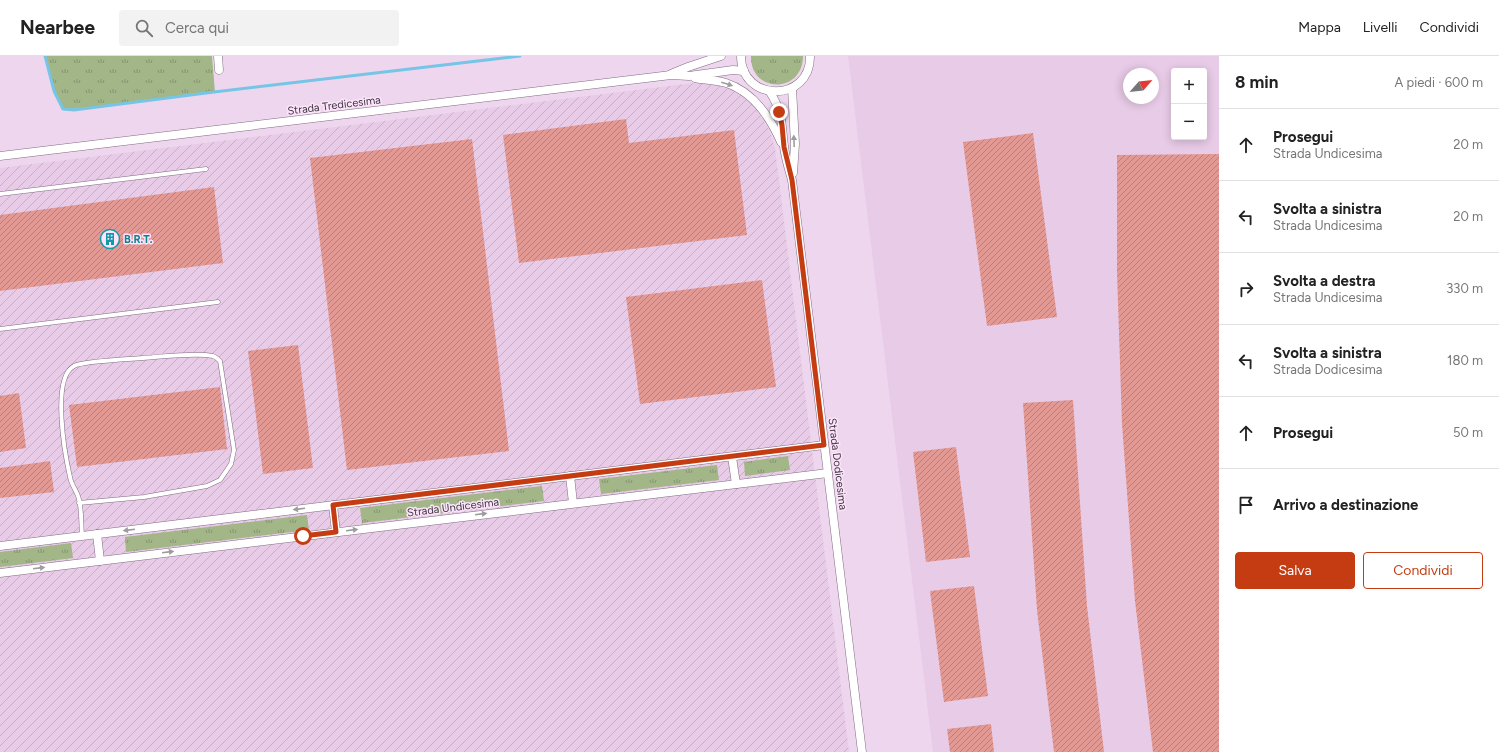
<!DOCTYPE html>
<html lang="it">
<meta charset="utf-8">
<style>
:root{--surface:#fff;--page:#f2f2f2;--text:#222;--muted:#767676;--line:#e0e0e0;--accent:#c53c13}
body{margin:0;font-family:Figtree,sans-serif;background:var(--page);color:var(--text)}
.controls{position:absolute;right:12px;top:12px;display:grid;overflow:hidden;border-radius:4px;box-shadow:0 2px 10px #0003}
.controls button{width:36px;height:36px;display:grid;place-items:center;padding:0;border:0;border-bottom:1px solid var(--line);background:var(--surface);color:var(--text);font:20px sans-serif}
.compass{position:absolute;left:1123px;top:12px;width:36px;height:36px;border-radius:50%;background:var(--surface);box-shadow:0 2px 10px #0003;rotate:62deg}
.stop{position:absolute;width:12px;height:12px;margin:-9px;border:3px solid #c53c13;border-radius:50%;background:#fff}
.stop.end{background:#c53c13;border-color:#fff;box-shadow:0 1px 4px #0008}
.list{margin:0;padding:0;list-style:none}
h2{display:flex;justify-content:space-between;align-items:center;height:52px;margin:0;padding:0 16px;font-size:17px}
h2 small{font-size:13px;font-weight:400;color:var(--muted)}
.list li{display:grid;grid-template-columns:26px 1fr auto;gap:12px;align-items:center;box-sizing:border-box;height:72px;padding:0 16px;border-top:1px solid var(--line)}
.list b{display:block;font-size:15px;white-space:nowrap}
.list p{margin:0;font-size:13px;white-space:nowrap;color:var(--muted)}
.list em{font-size:13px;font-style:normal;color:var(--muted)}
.actions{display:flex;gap:8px;padding:12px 16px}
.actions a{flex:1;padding:9px 0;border:1px solid var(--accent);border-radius:4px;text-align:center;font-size:14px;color:var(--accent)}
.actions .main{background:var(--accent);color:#fff}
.icon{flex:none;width:22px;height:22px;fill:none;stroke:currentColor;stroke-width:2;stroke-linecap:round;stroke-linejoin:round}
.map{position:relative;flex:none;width:1219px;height:696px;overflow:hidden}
header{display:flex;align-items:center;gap:24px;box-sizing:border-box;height:56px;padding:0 20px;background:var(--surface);border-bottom:1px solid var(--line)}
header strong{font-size:19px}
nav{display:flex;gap:22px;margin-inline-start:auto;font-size:14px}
.search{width:280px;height:36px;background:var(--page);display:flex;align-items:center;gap:10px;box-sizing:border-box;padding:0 14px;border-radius:4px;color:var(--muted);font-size:15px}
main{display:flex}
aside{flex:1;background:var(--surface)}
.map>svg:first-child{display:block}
.built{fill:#e8cbe7;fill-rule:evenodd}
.industrial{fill:url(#industrial-furrows)}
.grass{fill:url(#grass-tufts)}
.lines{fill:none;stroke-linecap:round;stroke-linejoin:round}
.stream{stroke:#77c5e6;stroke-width:3}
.building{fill:url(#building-hatch)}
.lane-casing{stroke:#816c81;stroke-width:5}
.street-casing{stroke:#816c81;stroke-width:9}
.lane{stroke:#fff;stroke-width:4}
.street{stroke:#fff;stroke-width:8}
.oneway{fill:#a09ba0}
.route{stroke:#c53c13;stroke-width:5}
.labels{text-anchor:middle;stroke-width:3;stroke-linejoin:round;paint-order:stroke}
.street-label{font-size:11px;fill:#403740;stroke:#fce4fb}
.culture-label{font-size:11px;font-weight:bold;fill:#0d838f;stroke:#fce4fb;text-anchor:start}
</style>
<header>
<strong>Nearbee</strong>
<div class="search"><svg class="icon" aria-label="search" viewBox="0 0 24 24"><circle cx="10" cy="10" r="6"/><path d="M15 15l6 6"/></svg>Cerca qui</div>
<nav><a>Mappa</a><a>Livelli</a><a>Condividi</a></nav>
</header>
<main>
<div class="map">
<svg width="1219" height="696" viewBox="0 0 1219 696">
<defs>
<pattern id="industrial-furrows" width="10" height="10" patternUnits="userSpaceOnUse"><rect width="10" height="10" fill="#e8cbe7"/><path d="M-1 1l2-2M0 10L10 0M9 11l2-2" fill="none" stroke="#c8afc7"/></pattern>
<pattern id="grass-tufts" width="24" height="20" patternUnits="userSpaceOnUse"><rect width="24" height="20" fill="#a2b687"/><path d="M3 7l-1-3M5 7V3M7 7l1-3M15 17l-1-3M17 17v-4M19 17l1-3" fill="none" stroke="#859570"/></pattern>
<pattern id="building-hatch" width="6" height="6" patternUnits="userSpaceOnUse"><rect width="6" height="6" fill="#e39993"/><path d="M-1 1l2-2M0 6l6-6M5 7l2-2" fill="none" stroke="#b97e79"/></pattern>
</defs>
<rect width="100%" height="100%" fill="#eed7ee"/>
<path class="built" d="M 848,0 L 1219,0 L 1219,696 L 933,696 ZM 1174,15 L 1204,15 L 1204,81 L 1174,81 ZM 1129,18 L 1153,18 L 1153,42 L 1129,42 Z"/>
<path class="industrial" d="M 694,27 L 707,28 L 720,30 L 734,35 L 745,42 L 755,51 L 763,63 L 770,76 L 775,92 L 849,696 L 0,696 L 0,112 Z"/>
<g class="grass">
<path d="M 45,0 L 212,0 L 215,36 L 74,54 L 63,53 C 52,38 49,18 45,0 Z"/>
<path d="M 751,0 L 803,0 C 803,38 750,38 751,0 Z"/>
<path d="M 788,400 L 790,414 L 745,420 L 744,406 Z"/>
<path d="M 717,409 L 719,424 L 601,438 L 599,423 Z"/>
<path d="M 542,430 L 544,445 L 362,467 L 360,452 Z"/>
<path d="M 307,459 L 309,474 L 126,496 L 125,481 Z"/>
<path d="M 71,487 L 73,502 L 0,511 L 0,496 Z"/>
</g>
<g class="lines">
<path class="stream" d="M 45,0 L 54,35 L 63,53 L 74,54 L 214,36 L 520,0"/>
</g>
<g class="building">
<path d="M 626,63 L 629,87 L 734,74 L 747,179 L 519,207 L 503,79 Z"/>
<path d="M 1033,77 L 1057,261 L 987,270 L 963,86 Z"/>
<path d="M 472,83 L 509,395 L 347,414 L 310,102 Z"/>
<path d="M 1219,98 L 1219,696 L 1153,696 L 1135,545 L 1122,368 L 1117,216 L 1117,99 Z"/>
<path d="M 214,131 L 223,207 L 0,235 L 0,159 Z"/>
<path d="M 762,224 L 776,331 L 640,348 L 626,241 Z"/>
<path d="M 298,289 L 313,412 L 263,418 L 248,295 Z"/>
<path d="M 220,331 L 227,393 L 77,411 L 69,349 Z"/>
<path d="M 19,337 L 26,392 L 0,396 L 0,340 Z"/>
<path d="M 1073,344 L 1087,550 L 1104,696 L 1054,696 L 1037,554 L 1023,347 Z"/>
<path d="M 956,391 L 970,501 L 926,506 L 913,396 Z"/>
<path d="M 50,405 L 54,436 L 0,442 L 0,412 Z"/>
<path d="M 974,530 L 988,640 L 944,646 L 930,535 Z"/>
<path d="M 991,668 L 994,696 L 950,696 L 947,673 Z"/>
</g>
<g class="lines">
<g class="lane-casing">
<g id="lane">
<path d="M 0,138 L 206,113"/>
<path d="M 0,273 L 218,246"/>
<path d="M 79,447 L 144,441 L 207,430 L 220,424 L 231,408 L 234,394 L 220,305 C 218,303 216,301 213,300 C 195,296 162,301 143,302 C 131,303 82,305 74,310 C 51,322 65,399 70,421 C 71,428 76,434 78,440 C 82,451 81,468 82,480"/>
</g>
</g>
<g class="street-casing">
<g id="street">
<path d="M 218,0 L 219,14"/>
<path d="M 741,0 C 741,47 811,47 810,0"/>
<path d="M 671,18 L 688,11 L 721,0"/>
<path d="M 695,22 C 705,24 716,24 726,27 C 754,36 770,61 781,86"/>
<path d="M 792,32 L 795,88 L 793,117"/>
<path d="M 770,36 C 783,57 781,66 784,90 C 785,101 789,113 792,124 L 862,696"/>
<path d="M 0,100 L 671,19 L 689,20 L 733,14 L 744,15"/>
<path d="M 732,401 L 736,428"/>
<path d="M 570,420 L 573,447"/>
<path d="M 333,449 L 336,476"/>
<path d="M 97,478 L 100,505"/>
<path d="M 0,490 L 824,389"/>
<path d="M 0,517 L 828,417"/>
</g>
</g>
<use href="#lane" class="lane"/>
<use href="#street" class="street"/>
</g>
<defs><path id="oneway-solid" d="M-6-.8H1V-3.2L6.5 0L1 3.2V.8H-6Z"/></defs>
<g class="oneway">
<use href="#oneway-solid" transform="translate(727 28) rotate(18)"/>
<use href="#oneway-solid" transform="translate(794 85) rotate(-92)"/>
<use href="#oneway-solid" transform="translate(299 453) rotate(173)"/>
<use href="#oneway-solid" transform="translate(481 458) rotate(-7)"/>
<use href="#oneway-solid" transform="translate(129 474) rotate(173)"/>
<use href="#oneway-solid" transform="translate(352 474) rotate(-7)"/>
<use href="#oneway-solid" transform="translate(168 496) rotate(-7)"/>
<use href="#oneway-solid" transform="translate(39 512) rotate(-7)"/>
</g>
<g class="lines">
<path class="route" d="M 303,480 L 336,476 L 333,449 L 824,389 L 792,124 L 784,91 L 782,69 L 779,56"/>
</g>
<defs>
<g id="building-ring" transform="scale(1)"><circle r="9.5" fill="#fce4fb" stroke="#0f9aa8" stroke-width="1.5"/><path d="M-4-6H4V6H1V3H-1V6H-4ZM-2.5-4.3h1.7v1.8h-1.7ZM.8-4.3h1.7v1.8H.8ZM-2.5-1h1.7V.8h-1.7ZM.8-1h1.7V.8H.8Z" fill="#0f9aa8"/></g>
</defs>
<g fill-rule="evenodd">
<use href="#building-ring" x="110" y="183"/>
</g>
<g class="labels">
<g class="street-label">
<text transform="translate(334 49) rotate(-7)" y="4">Strada Tredicesima</text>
<text transform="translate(838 408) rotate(83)" y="4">Strada Dodicesima</text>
<text transform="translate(453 451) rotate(-7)" y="4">Strada Undicesima</text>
</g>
<g class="culture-label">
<text x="124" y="187">B.R.T.</text>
</g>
</g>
</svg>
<div class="controls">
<button>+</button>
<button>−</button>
</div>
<svg class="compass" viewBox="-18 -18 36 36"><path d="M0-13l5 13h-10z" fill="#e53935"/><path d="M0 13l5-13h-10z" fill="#767676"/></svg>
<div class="stop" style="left:303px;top:480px"></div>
<div class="stop end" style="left:779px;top:56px"></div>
</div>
<aside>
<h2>8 min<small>A piedi · 600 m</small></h2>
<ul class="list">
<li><svg class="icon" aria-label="ahead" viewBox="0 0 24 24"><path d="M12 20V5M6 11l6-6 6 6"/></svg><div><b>Prosegui</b><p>Strada Undicesima</p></div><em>20 m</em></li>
<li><svg class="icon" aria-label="left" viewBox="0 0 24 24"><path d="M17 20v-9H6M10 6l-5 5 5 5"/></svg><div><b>Svolta a sinistra</b><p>Strada Undicesima</p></div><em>20 m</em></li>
<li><svg class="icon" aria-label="right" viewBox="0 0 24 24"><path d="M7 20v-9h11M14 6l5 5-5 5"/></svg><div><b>Svolta a destra</b><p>Strada Undicesima</p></div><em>330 m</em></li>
<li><svg class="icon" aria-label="left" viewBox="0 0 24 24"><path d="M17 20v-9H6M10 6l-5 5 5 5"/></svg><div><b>Svolta a sinistra</b><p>Strada Dodicesima</p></div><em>180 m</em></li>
<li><svg class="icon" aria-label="ahead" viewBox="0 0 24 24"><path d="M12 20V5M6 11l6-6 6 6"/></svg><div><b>Prosegui</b></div><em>50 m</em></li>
<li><svg class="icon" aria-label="arrive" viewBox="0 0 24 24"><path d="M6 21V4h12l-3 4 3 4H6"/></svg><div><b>Arrivo a destinazione</b></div></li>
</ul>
<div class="actions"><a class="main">Salva</a><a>Condividi</a></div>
</aside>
</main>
